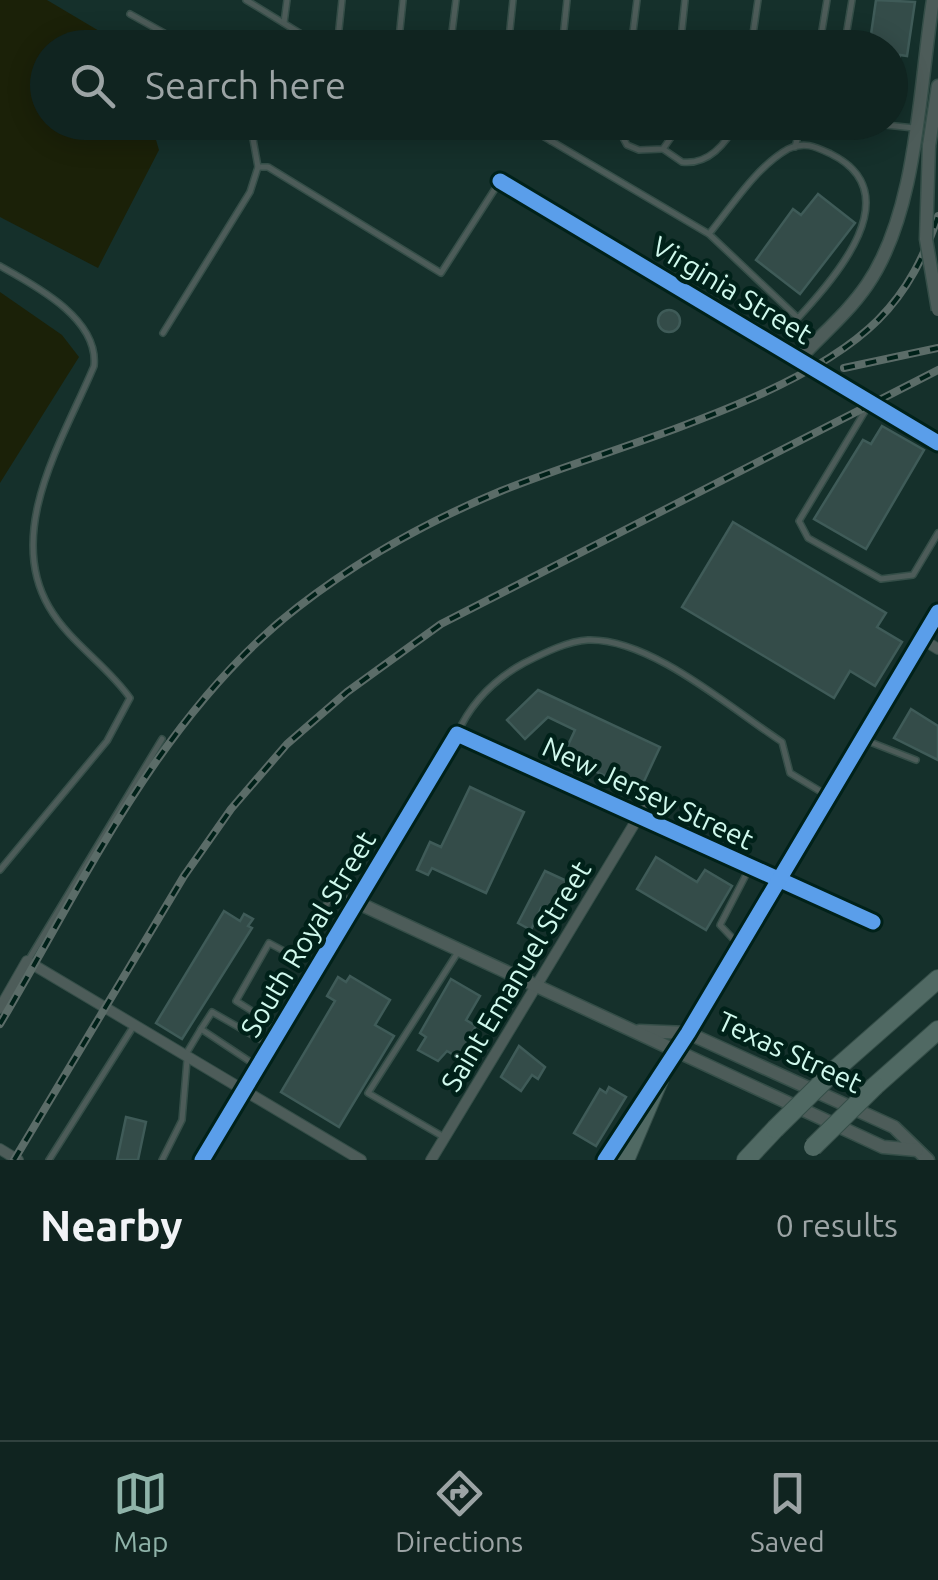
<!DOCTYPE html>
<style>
:root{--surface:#102420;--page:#1e302d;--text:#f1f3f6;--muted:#9ca4a5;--line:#30413e;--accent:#8fb3a9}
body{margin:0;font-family:Ubuntu,sans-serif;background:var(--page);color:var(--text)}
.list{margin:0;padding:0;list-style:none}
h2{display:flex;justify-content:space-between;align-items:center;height:130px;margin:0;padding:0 40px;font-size:42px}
h2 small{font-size:32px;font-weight:400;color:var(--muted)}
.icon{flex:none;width:55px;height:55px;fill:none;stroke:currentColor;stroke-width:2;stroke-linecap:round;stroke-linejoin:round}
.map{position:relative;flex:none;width:938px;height:1160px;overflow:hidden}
.search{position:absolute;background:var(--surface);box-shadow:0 5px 25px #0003;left:30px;right:30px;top:30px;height:110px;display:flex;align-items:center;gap:25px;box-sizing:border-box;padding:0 35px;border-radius:55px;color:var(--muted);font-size:38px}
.sheet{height:280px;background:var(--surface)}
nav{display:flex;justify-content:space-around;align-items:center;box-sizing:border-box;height:140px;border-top:2px solid var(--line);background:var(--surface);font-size:28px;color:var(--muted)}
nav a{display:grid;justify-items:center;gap:5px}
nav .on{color:var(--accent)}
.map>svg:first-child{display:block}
.water{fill:#1b2108}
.building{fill:#344c49;stroke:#3f5b58;stroke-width:2.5}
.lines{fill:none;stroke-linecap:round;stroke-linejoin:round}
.service-casing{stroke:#354e48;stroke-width:8}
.minor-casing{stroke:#354e48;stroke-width:12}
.tertiary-casing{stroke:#354e48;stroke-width:15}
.motorway-casing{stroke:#354e48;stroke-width:20}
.service{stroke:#4d5c59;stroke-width:5}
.minor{stroke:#4d5c59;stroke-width:10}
.tertiary{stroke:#4d5c59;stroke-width:12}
.motorway{stroke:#506963;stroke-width:18}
.rail-casing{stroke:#5b6c68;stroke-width:8}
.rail{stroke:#002119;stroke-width:4;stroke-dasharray:11;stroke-linecap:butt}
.tertiary-bridge-casing{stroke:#354e48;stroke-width:15;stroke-linecap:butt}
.motorway-bridge-casing{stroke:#354e48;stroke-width:20;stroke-linecap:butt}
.tertiary-bridge{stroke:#4d5c59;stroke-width:12}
.motorway-bridge{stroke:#506963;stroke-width:18}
.cycleway-casing{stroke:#002119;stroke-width:21}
.cycleway{stroke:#5a9eea;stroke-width:15}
.labels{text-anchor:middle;stroke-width:9;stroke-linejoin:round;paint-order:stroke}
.street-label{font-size:28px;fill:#d0f9ed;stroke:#002119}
</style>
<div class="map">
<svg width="938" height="1160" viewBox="0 0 938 1160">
<rect width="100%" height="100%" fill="#15302b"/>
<g class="water">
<path d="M 0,0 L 47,0 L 116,41 L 119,47 L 48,48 L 48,122 L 151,123 L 159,150 L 98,268 L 0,217 Z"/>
<path d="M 0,292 L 62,335 L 79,357 L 0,483 Z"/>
</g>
<g class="building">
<path d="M 876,0 L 915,2 L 907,56 L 900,55 L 899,60 L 890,59 L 890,48 L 869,48 Z"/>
<path d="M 818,194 L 855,223 L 800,294 L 756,260 L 793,209 L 801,215 Z"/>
<circle cx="669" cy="321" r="11"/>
<path d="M 882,426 L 924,450 L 866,549 L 814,519 L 863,440 L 871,444 Z"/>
<path d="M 733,522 L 886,613 L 877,627 L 902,642 L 875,686 L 850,671 L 834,698 L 682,607 Z"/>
<path d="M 538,690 L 660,747 L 639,792 L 563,756 L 575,730 L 548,717 L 525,739 L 507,720 Z"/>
<path d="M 911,709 L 938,726 L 938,760 L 894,738 Z"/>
<path d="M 470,787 L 524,812 L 486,893 L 432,868 L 428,875 L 417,870 L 430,842 L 441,847 Z"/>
<path d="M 656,857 L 697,882 L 705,870 L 732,886 L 706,930 L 637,889 Z"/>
<path d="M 545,871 L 571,883 L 573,889 L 559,917 L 541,908 L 531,930 L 518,923 Z"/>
<path d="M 224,911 L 240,921 L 244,914 L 253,919 L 248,926 L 252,928 L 182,1039 L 156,1023 Z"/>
<path d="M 350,976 L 390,1000 L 375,1025 L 394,1036 L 339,1127 L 281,1092 L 335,1001 L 327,996 L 338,977 L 346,982 Z"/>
<path d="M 451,979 L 480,996 L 466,1020 L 476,1026 L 469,1038 L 482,1045 L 471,1065 L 447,1051 L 438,1061 L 418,1050 L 426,1037 L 420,1033 Z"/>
<path d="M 519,1046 L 545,1067 L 538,1079 L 532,1075 L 521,1091 L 501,1077 Z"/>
<path d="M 609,1087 L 626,1097 L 596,1146 L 574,1133 L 600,1089 L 606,1093 Z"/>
<path d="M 126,1117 L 146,1122 L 138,1160 L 117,1160 Z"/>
</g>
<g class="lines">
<g class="service-casing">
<g id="service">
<path d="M 246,0 L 324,48"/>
<path d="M 130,14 L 191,48"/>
<path d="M 284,23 L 287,0"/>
<path d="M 337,48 L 342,0"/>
<path d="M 398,48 L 403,0"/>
<path d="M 450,48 L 456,0"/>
<path d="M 508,48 L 513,0"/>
<path d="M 562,48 L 567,0"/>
<path d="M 631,48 L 637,0"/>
<path d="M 680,48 L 685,0"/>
<path d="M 751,48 L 758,0"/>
<path d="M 819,48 L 827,0"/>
<path d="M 844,48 L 852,0"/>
<path d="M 519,122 L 709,234 L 798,318 C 836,277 910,193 831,154 C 816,147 805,141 788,149 C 756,167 732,206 709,234"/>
<path d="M 621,122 L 620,132 L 627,145 L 639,150 L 663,149 L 672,136 L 673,122"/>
<path d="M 858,122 L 914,128"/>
<path d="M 551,141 L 553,122"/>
<path d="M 795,147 L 802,122"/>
<path d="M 663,149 L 682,162 C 708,165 726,144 737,122"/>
<path d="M 258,167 L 268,167 L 441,273 L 500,181"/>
<path d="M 0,266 C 36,286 99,319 94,366 C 65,436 4,530 49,607 C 70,643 106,664 130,698 L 107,741 L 0,870"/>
<path d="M 163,333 L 250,192 L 258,167 L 250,122"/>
<path d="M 870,403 L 799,521 L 808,538 L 881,579 L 913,575 L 938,533"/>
<path d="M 457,734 C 471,703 493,680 524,663 C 542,654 567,641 588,640 C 651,638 730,708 782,742 L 790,773 L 828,796"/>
<path d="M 865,740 L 916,760"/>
<path d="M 639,816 L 652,794"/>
<path d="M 738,944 L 720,925 L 750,867"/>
<path d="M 29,959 L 162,739"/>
<path d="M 278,1027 L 236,1001 L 269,943 L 295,957 L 332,895 L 353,901"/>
<path d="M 201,1029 L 212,1012 L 268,1044"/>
<path d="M 186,1054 L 201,1029 L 255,1065"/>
<path d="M 442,1136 L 368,1093 L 458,952"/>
<path d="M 49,1160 L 133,1027"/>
<path d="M 162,1160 L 182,1120 L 187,1060"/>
</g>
</g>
<g class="minor-casing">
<g id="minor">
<path d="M 500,181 L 799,359"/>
<path d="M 922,639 L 938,649"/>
<path d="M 356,902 L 457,734 L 873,922"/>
<path d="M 0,1008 L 27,961 L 361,1160"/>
<path d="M 0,1149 L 18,1160"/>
<path d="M 431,1160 L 639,816"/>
<path d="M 605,1160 L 643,1101"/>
</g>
</g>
<g class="tertiary-casing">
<g id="tertiary">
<path d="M 933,0 C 919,88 918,211 867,285 C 847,314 822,334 799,359 L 938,443"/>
<path d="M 929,146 L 938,86"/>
<path d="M 639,1031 L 688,1033 L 894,1127 L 928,1160"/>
<path d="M 659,1080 L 938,612"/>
<path d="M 202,1160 L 356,902 L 883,1147 L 917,1150"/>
</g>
</g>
<g class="motorway-casing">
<g id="motorway">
<path d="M 837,1068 L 938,979"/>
<path d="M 875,1086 L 938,1030"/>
<path d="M 625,1160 L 659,1080"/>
<path d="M 746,1160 L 775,1129"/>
</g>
</g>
<use href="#service" class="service"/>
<use href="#minor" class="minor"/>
<use href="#tertiary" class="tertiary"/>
<use href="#motorway" class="motorway"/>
<g class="rail-casing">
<g id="rail">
<path d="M 844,368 L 938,348"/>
<path d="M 0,1024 C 85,880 162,712 298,607 C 360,559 428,521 501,491 C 610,447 797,401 878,320 C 908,290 925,255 938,216"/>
<path d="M 14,1160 L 184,876 L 231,809 L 287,744 L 347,692 L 441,624 L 938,370"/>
</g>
</g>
<use href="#rail" class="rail"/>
<g class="tertiary-bridge-casing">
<path id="tertiary-bridge" d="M 929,146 L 926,239 L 938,310"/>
</g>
<g class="motorway-bridge-casing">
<g id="motorway-bridge">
<path d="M 775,1129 L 837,1068"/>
<path d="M 813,1147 L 875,1086"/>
</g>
</g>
<use href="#tertiary-bridge" class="tertiary-bridge"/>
<use href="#motorway-bridge" class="motorway-bridge"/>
<g class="cycleway-casing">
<g id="cycleway">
<path d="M 500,181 L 938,443"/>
<path d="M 202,1160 L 457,734 L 873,922"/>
<path d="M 605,1160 L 688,1033 L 938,612"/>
</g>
</g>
<use href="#cycleway" class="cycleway"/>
</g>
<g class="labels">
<g class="street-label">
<text transform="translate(732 290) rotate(31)" y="10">Virginia Street</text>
<text transform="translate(648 793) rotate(25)" y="10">New Jersey Street</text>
<text transform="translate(308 934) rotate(-59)" y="10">South Royal Street</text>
<text transform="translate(516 976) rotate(-59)" y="10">Saint Emanuel Street</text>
<text transform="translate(790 1052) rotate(25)" y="10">Texas Street</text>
</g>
</g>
</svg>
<div class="search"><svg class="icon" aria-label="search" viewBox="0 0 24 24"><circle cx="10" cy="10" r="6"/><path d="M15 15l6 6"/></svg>Search here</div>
</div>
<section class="sheet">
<h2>Nearby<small>0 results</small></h2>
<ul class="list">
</ul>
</section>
<nav>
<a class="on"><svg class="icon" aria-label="map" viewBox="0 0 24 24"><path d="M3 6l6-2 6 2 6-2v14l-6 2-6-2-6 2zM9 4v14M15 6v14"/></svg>Map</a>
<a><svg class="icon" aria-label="directions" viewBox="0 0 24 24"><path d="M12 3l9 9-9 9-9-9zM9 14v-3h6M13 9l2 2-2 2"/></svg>Directions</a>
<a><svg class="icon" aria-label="saved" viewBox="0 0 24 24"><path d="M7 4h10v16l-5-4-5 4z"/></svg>Saved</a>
</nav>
